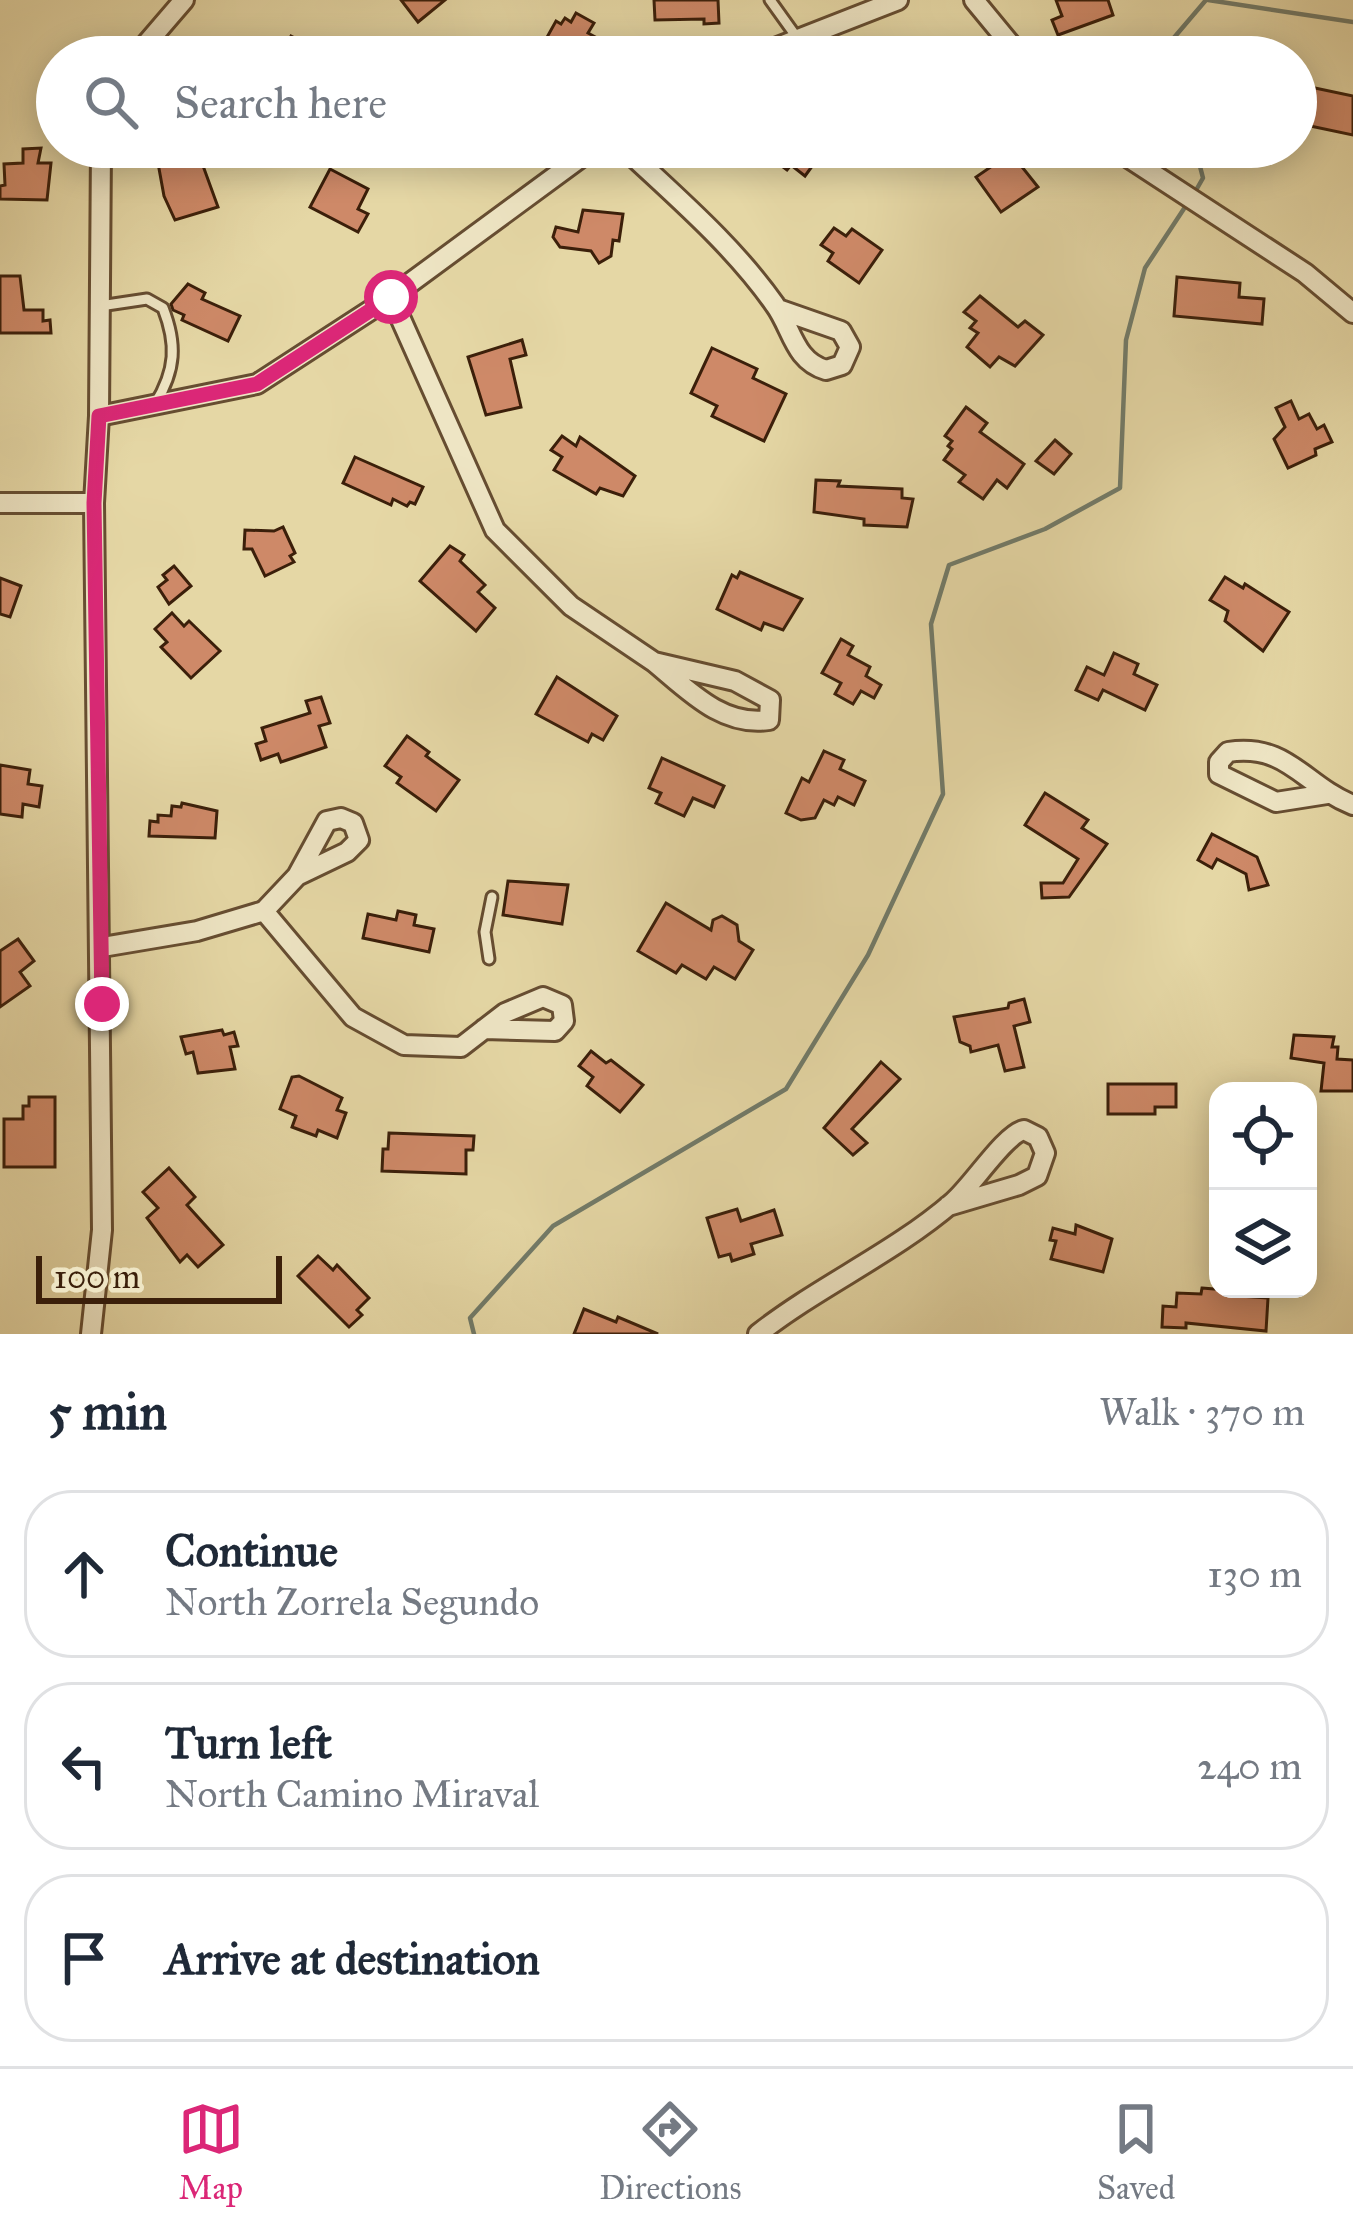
<!DOCTYPE html>
<meta charset="utf-8">
<style>
:root{--surface:#fff;--page:#f6f6f7;--text:#1f2937;--muted:#747a83;--line:#e0e1e3;--accent:#db2777}
body{margin:0;font-family:"IM FELL Great Primer",serif;background:var(--page);color:var(--text)}
.controls{position:absolute;right:36px;bottom:36px;display:grid;overflow:hidden;border-radius:24px;box-shadow:0 6px 30px #0003}
.controls button{width:108px;height:108px;display:grid;place-items:center;padding:0;border:0;border-bottom:3px solid var(--line);background:var(--surface);color:var(--text);font:60px sans-serif}
.scale{position:absolute;left:36px;bottom:30px;width:246px;box-sizing:border-box;padding-left:12px;border:6px solid #3b1f0a;border-top:0;font-size:33px;line-height:42px;white-space:nowrap;color:#3b1f0a;-webkit-text-stroke:9px #eee5c4;paint-order:stroke}
.stop{position:absolute;width:36px;height:36px;margin:-27px;border:9px solid #db2777;border-radius:50%;background:#fff}
.stop.end{background:#db2777;border-color:#fff;box-shadow:0 3px 12px #0008}
.list{margin:0;padding:0;list-style:none}
h2{display:flex;justify-content:space-between;align-items:center;height:156px;margin:0;padding:0 48px;font-size:51px}
h2 small{font-size:39px;font-weight:400;color:var(--muted)}
.list li{display:grid;grid-template-columns:78px 1fr auto;gap:36px;align-items:center;box-sizing:border-box;height:168px;margin:0 24px 24px;padding:0 24px;border:3px solid var(--line);border-radius:48px}
.list b{display:block;font-size:45px;white-space:nowrap}
.list p{margin:0;font-size:39px;white-space:nowrap;color:var(--muted)}
.list em{font-size:39px;font-style:normal;color:var(--muted)}
.icon{flex:none;width:66px;height:66px;fill:none;stroke:currentColor;stroke-width:2;stroke-linecap:round;stroke-linejoin:round}
.map{position:relative;flex:none;width:1353px;height:1334px;overflow:hidden}
.search{position:absolute;background:var(--surface);box-shadow:0 6px 30px #0003;left:36px;right:36px;top:36px;height:132px;display:flex;align-items:center;gap:30px;box-sizing:border-box;padding:0 42px;border-radius:66px;color:var(--muted);font-size:45px}
.sheet{height:732px;background:var(--surface)}
nav{display:flex;justify-content:space-around;align-items:center;box-sizing:border-box;height:168px;border-top:3px solid var(--line);background:var(--surface);font-size:33px;color:var(--muted)}
nav a{display:grid;justify-items:center;gap:6px}
nav .on{color:var(--accent)}
.map>svg:first-child{display:block}
.lines{fill:none;stroke-linecap:round;stroke-linejoin:round}
.stream{stroke:#727b69;stroke-width:4.5}
.building{fill:#ce8968;stroke:#3b1f0a;stroke-width:3}
.service-casing{stroke:#664d31;stroke-width:15}
.minor-casing{stroke:#664d31;stroke-width:24}
.service{stroke:#eee5c4;stroke-width:9}
.minor{stroke:#eee5c4;stroke-width:18}
.route{stroke:#db2777;stroke-width:15}
</style>
<div class="map">
<svg width="1353" height="1334" viewBox="0 0 1353 1334">
<rect width="100%" height="100%" fill="#e5d7a5"/>
<filter id="stains"><feTurbulence type="fractalNoise" baseFrequency=".00167" numOctaves="4"/><feColorMatrix values="0 0 0 0 .2 0 0 0 0 .09 0 0 0 0 .02 0 0 0 .5 -.17"/></filter>
<radialGradient id="worn" r=".72"><stop offset=".6" stop-color="#630" stop-opacity="0"/><stop offset="1" stop-color="#630" stop-opacity=".3"/></radialGradient>
<g class="lines">
<g class="stream">
<path d="M 1208,0 L 1353,22"/>
<path d="M 1169,57 L 1166,47 L 1206,0"/>
<path d="M 1195,147 L 1203,178 L 1195,192"/>
<path d="M 474,1334 L 470,1318 L 553,1226 L 786,1089 L 868,955 L 943,794 L 931,624 L 949,565 L 1045,529 L 1120,488 L 1126,340 L 1145,268 L 1189,201"/>
</g>
</g>
<g class="building">
<path d="M 401,0 L 445,0 L 418,22 Z"/>
<path d="M 654,0 L 718,0 L 719,23 L 704,24 L 704,19 L 655,20 Z"/>
<path d="M 1056,0 L 1108,0 L 1113,15 L 1058,35 L 1052,20 L 1062,16 Z"/>
<path d="M 576,13 L 594,23 L 588,33 L 610,45 L 603,57 L 586,57 L 546,39 L 556,21 L 561,24 L 565,18 L 571,22 Z"/>
<path d="M 291,36 L 330,57 L 280,57 Z"/>
<path d="M 1296,84 L 1353,96 L 1353,135 L 1296,123 Z"/>
<path d="M 756,147 L 826,147 L 805,176 L 791,165 L 787,170 Z"/>
<path d="M 41,148 L 38,163 L 51,163 L 47,200 L 0,199 L 0,186 L 5,185 L 4,164 L 23,163 L 23,149 Z"/>
<path d="M 198,152 L 218,207 L 175,220 L 164,196 L 158,163 Z"/>
<path d="M 1011,153 L 1038,187 L 1001,212 L 976,177 Z"/>
<path d="M 330,169 L 368,189 L 358,209 L 368,214 L 358,232 L 310,207 Z"/>
<path d="M 583,210 L 623,214 L 619,241 L 613,240 L 611,256 L 599,263 L 591,251 L 560,247 L 553,237 L 556,227 L 578,232 Z"/>
<path d="M 834,228 L 846,236 L 852,229 L 882,250 L 859,283 L 828,261 L 833,253 L 821,245 Z"/>
<path d="M 0,276 L 20,276 L 24,310 L 43,310 L 43,321 L 50,320 L 51,333 L 0,333 Z"/>
<path d="M 1177,277 L 1240,283 L 1239,297 L 1264,299 L 1262,324 L 1174,316 Z"/>
<path d="M 188,284 L 205,293 L 202,299 L 240,316 L 228,341 L 182,320 L 184,315 L 173,310 L 171,304 Z"/>
<path d="M 980,296 L 1018,327 L 1025,321 L 1043,335 L 1015,366 L 999,357 L 990,367 L 967,347 L 978,333 L 970,328 L 976,321 L 964,312 Z"/>
<path d="M 522,340 L 526,355 L 510,359 L 521,407 L 486,415 L 468,357 Z"/>
<path d="M 712,348 L 757,369 L 753,378 L 786,394 L 764,441 L 712,416 L 717,406 L 691,393 Z"/>
<path d="M 1291,401 L 1299,419 L 1309,414 L 1317,429 L 1324,425 L 1332,442 L 1315,449 L 1316,455 L 1288,468 L 1274,439 L 1285,427 L 1276,408 Z"/>
<path d="M 966,407 L 987,423 L 980,432 L 1024,464 L 1007,488 L 997,480 L 983,499 L 959,482 L 965,475 L 944,460 L 952,449 L 948,446 L 952,441 L 945,436 Z"/>
<path d="M 562,436 L 576,446 L 580,437 L 635,476 L 623,496 L 600,488 L 596,494 L 554,470 L 562,457 L 551,450 Z"/>
<path d="M 1055,440 L 1071,454 L 1054,474 L 1036,461 Z"/>
<path d="M 355,457 L 423,487 L 415,504 L 410,502 L 407,506 L 393,499 L 391,505 L 343,483 Z"/>
<path d="M 816,480 L 840,481 L 838,486 L 902,489 L 902,498 L 913,499 L 907,527 L 864,525 L 864,519 L 814,512 Z"/>
<path d="M 283,527 L 295,553 L 290,556 L 294,562 L 265,576 L 252,549 L 244,549 L 245,530 L 274,531 Z"/>
<path d="M 450,546 L 464,555 L 460,561 L 485,585 L 478,592 L 495,608 L 476,631 L 420,581 Z"/>
<path d="M 174,566 L 191,586 L 169,604 L 158,587 L 167,580 L 163,575 Z"/>
<path d="M 740,572 L 802,599 L 783,630 L 764,623 L 761,630 L 717,609 L 732,575 L 737,578 Z"/>
<path d="M 1225,577 L 1243,588 L 1245,584 L 1289,612 L 1263,651 L 1225,621 L 1228,611 L 1210,600 Z"/>
<path d="M 0,578 L 21,586 L 10,617 L 0,614 Z"/>
<path d="M 172,613 L 184,626 L 189,621 L 220,651 L 191,678 L 161,647 L 167,642 L 155,629 Z"/>
<path d="M 841,639 L 853,646 L 848,655 L 870,667 L 866,676 L 881,685 L 874,698 L 861,691 L 853,704 L 835,694 L 841,683 L 822,673 Z"/>
<path d="M 1114,653 L 1138,664 L 1134,674 L 1157,685 L 1145,710 L 1103,690 L 1098,700 L 1076,690 L 1087,667 L 1104,675 Z"/>
<path d="M 557,677 L 617,716 L 603,740 L 592,734 L 588,742 L 536,714 Z"/>
<path d="M 321,697 L 330,723 L 319,726 L 326,747 L 281,762 L 278,754 L 261,760 L 256,744 L 266,741 L 262,728 L 310,713 L 306,701 Z"/>
<path d="M 407,736 L 429,752 L 426,756 L 459,780 L 436,811 L 397,783 L 401,777 L 385,766 Z"/>
<path d="M 824,751 L 844,760 L 840,769 L 865,781 L 854,805 L 838,797 L 834,805 L 824,800 L 815,818 L 801,820 L 786,813 L 802,778 L 809,782 Z"/>
<path d="M 662,758 L 724,786 L 714,807 L 693,798 L 684,816 L 656,803 L 661,793 L 649,788 Z"/>
<path d="M 0,765 L 30,770 L 28,784 L 42,786 L 39,807 L 23,804 L 22,817 L 0,814 Z"/>
<path d="M 1045,793 L 1088,820 L 1082,828 L 1107,844 L 1069,897 L 1042,898 L 1041,883 L 1063,883 L 1078,859 L 1025,825 Z"/>
<path d="M 182,803 L 217,811 L 215,838 L 149,836 L 150,821 L 158,822 L 158,815 L 171,816 L 172,806 L 181,807 Z"/>
<path d="M 1212,834 L 1257,857 L 1268,885 L 1249,890 L 1246,874 L 1217,859 L 1212,868 L 1198,860 Z"/>
<path d="M 508,881 L 568,885 L 562,924 L 503,915 Z"/>
<path d="M 666,903 L 711,930 L 713,920 L 722,916 L 737,925 L 739,941 L 753,950 L 735,979 L 714,967 L 706,979 L 682,965 L 676,973 L 638,951 Z"/>
<path d="M 398,911 L 416,915 L 414,925 L 434,929 L 429,952 L 363,938 L 368,914 L 396,920 Z"/>
<path d="M 18,939 L 34,961 L 20,972 L 30,986 L 0,1007 L 0,951 Z"/>
<path d="M 1024,999 L 1030,1022 L 1014,1026 L 1024,1067 L 1005,1071 L 998,1045 L 971,1052 L 970,1046 L 960,1042 L 954,1017 L 1008,1008 L 1009,1003 Z"/>
<path d="M 222,1030 L 224,1035 L 234,1032 L 238,1046 L 230,1047 L 235,1069 L 198,1073 L 193,1052 L 186,1054 L 181,1037 Z"/>
<path d="M 1294,1035 L 1334,1037 L 1332,1047 L 1338,1047 L 1337,1059 L 1353,1060 L 1353,1091 L 1321,1091 L 1324,1063 L 1291,1058 Z"/>
<path d="M 591,1051 L 606,1063 L 611,1060 L 643,1085 L 620,1112 L 587,1086 L 593,1077 L 579,1066 Z"/>
<path d="M 881,1062 L 900,1079 L 852,1129 L 867,1143 L 853,1155 L 824,1128 Z"/>
<path d="M 299,1076 L 342,1098 L 337,1110 L 346,1113 L 337,1138 L 318,1130 L 316,1136 L 292,1127 L 296,1116 L 280,1109 L 292,1077 Z"/>
<path d="M 1108,1084 L 1176,1084 L 1176,1107 L 1155,1107 L 1155,1114 L 1108,1114 Z"/>
<path d="M 29,1097 L 55,1097 L 55,1167 L 4,1167 L 4,1119 L 23,1119 L 23,1106 L 29,1106 Z"/>
<path d="M 389,1133 L 474,1136 L 473,1150 L 466,1150 L 466,1174 L 382,1171 L 383,1149 L 388,1149 Z"/>
<path d="M 169,1168 L 195,1197 L 187,1205 L 223,1245 L 198,1267 L 187,1255 L 180,1262 L 147,1218 L 158,1208 L 143,1192 Z"/>
<path d="M 737,1209 L 741,1221 L 774,1210 L 782,1235 L 751,1244 L 754,1254 L 732,1261 L 730,1254 L 719,1257 L 707,1218 Z"/>
<path d="M 1076,1225 L 1112,1239 L 1103,1272 L 1051,1259 L 1056,1241 L 1050,1240 L 1053,1228 L 1075,1234 Z"/>
<path d="M 318,1256 L 333,1270 L 337,1265 L 369,1298 L 357,1310 L 362,1315 L 349,1327 L 298,1276 Z"/>
<path d="M 1202,1288 L 1226,1290 L 1226,1295 L 1268,1298 L 1266,1331 L 1186,1323 L 1186,1328 L 1162,1327 L 1163,1306 L 1176,1307 L 1177,1293 L 1201,1294 Z"/>
<path d="M 584,1309 L 616,1322 L 618,1317 L 658,1334 L 574,1334 Z"/>
</g>
<g class="lines">
<g class="service-casing">
<g id="service">
<path d="M 770,0 L 798,39"/>
<path d="M 100,306 L 147,299 L 163,308 C 177,344 176,370 155,404"/>
<path d="M 489,959 L 485,932 L 492,897"/>
</g>
</g>
<g class="minor-casing">
<g id="minor">
<path d="M 974,0 L 1021,57"/>
<path d="M 135,57 L 184,0"/>
<path d="M 752,57 L 898,0"/>
<path d="M 623,147 C 676,197 733,245 775,305 C 792,328 794,361 826,370 L 842,365 L 850,347 L 841,331 L 778,309"/>
<path d="M 1112,147 L 1305,273 L 1353,313"/>
<path d="M 391,297 L 495,530 L 571,606 L 654,662 L 735,681 L 770,700 L 769,720 C 722,727 688,690 654,662"/>
<path d="M 99,416 L 257,384 L 391,297 L 595,147"/>
<path d="M 0,503 L 94,503"/>
<path d="M 1327,794 L 1276,802 L 1219,774 L 1219,762 L 1228,752 C 1288,743 1303,785 1353,805"/>
<path d="M 264,911 L 297,876 L 347,852 L 359,840 L 353,823 L 341,818 L 327,821 L 297,876"/>
<path d="M 102,947 L 197,931 L 264,911 L 353,1017 L 404,1045 L 461,1047 L 505,1013 L 543,997 L 562,1005 L 564,1021 L 555,1031 L 484,1029"/>
<path d="M 91,1334 L 102,1230 L 94,503 L 99,416 L 101,147"/>
<path d="M 758,1334 C 819,1286 894,1253 953,1202 C 972,1186 1005,1134 1024,1130 L 1038,1137 L 1045,1153 L 1037,1176 L 1019,1185 L 948,1206"/>
</g>
</g>
<use href="#service" class="service"/>
<use href="#minor" class="minor"/>
</g>
<g class="lines">
<path class="route" d="M 102,1004 L 94,503 L 99,416 L 257,384 L 391,297"/>
</g>
<rect width="100%" height="100%" filter="url(#stains)"/>
<rect width="100%" height="100%" fill="url(#worn)"/>
</svg>
<div class="controls">
<button><svg class="icon" aria-label="locate" viewBox="0 0 24 24"><circle cx="12" cy="12" r="6"/><path d="M12 2v4M12 18v4M2 12h4M18 12h4"/></svg></button>
<button><svg class="icon" aria-label="layers" viewBox="0 0 24 24"><path d="M12 4l9 5-9 5-9-5zM3 14l9 5 9-5"/></svg></button>
</div>
<div class="scale">100 m</div>
<div class="stop" style="left:391px;top:297px"></div>
<div class="stop end" style="left:102px;top:1004px"></div>
<div class="search"><svg class="icon" aria-label="search" viewBox="0 0 24 24"><circle cx="10" cy="10" r="6"/><path d="M15 15l6 6"/></svg>Search here</div>
</div>
<section class="sheet">
<h2>5 min<small>Walk · 370 m</small></h2>
<ul class="list">
<li><svg class="icon" aria-label="ahead" viewBox="0 0 24 24"><path d="M12 20V5M6 11l6-6 6 6"/></svg><div><b>Continue</b><p>North Zorrela Segundo</p></div><em>130 m</em></li>
<li><svg class="icon" aria-label="left" viewBox="0 0 24 24"><path d="M17 20v-9H6M10 6l-5 5 5 5"/></svg><div><b>Turn left</b><p>North Camino Miraval</p></div><em>240 m</em></li>
<li><svg class="icon" aria-label="arrive" viewBox="0 0 24 24"><path d="M6 21V4h12l-3 4 3 4H6"/></svg><div><b>Arrive at destination</b></div></li>
</ul>
</section>
<nav>
<a class="on"><svg class="icon" aria-label="map" viewBox="0 0 24 24"><path d="M3 6l6-2 6 2 6-2v14l-6 2-6-2-6 2zM9 4v14M15 6v14"/></svg>Map</a>
<a><svg class="icon" aria-label="directions" viewBox="0 0 24 24"><path d="M12 3l9 9-9 9-9-9zM9 14v-3h6M13 9l2 2-2 2"/></svg>Directions</a>
<a><svg class="icon" aria-label="saved" viewBox="0 0 24 24"><path d="M7 4h10v16l-5-4-5 4z"/></svg>Saved</a>
</nav>
